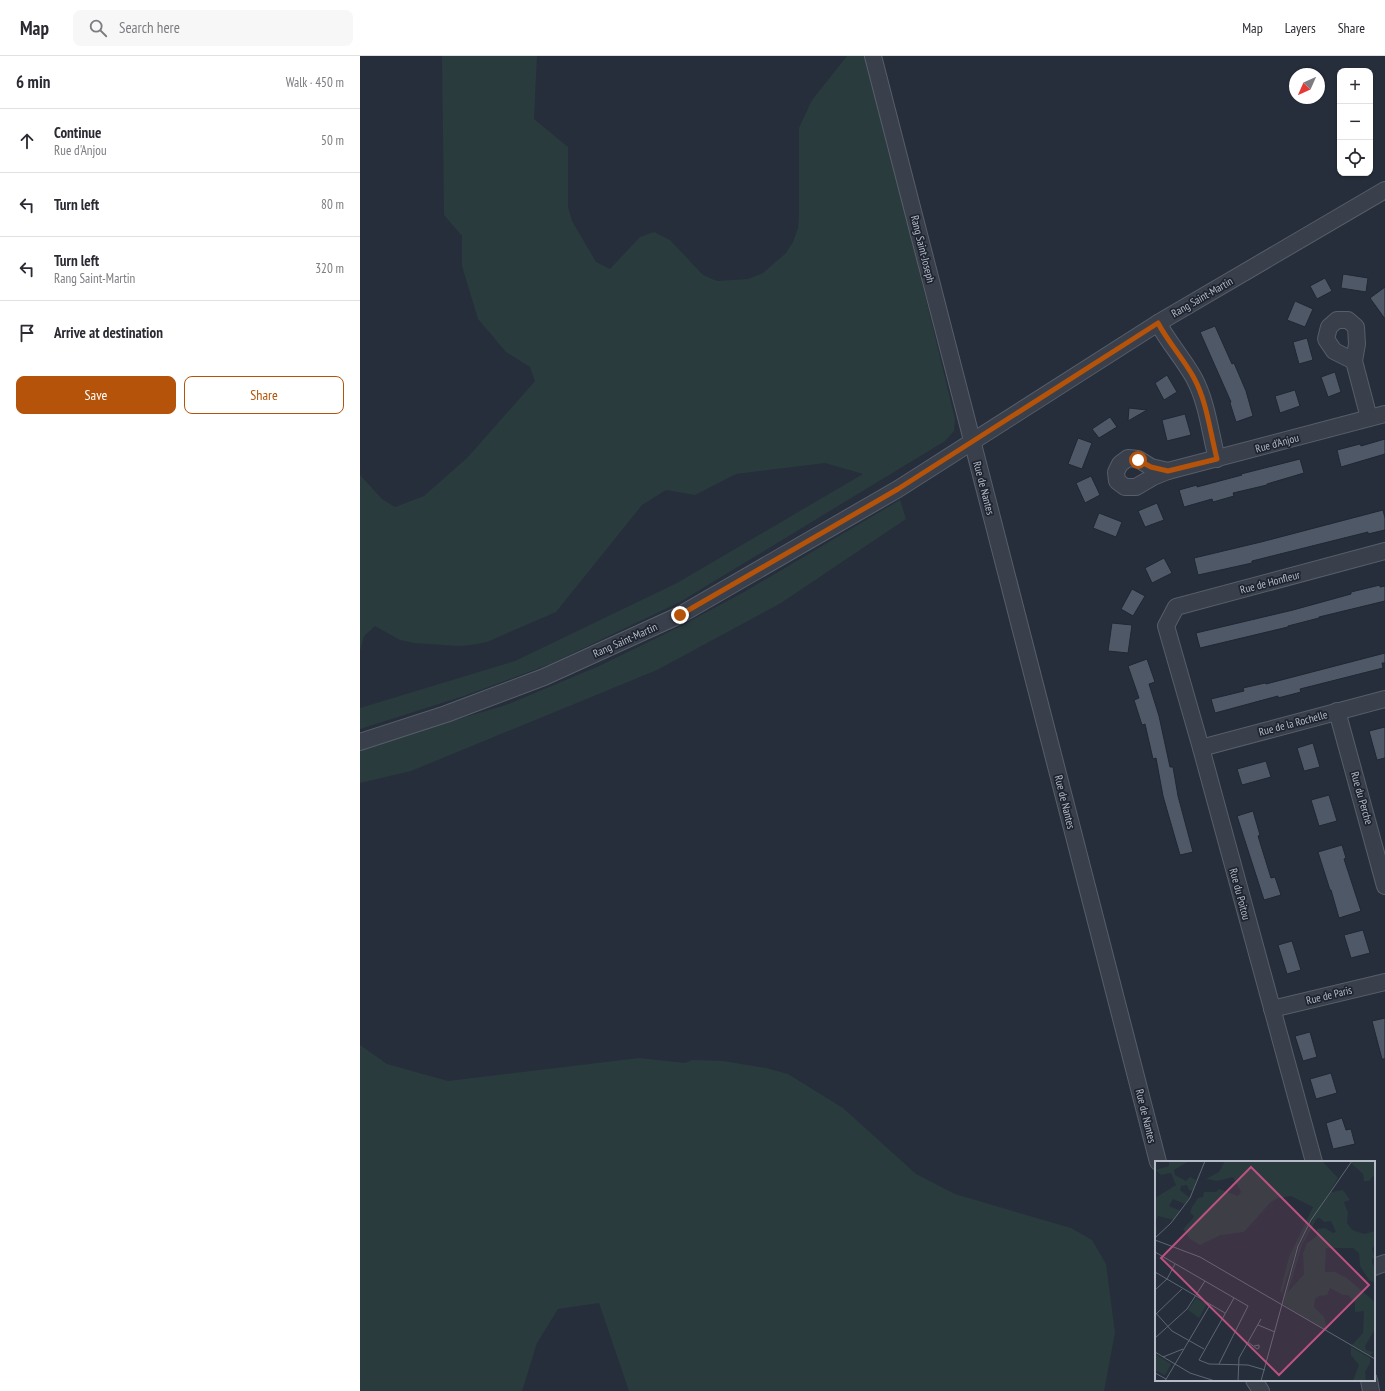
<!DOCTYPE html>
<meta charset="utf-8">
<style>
:root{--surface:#fff;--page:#f7f7f7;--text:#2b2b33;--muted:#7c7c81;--line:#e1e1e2;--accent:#b45309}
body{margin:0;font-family:"PT Sans Narrow",sans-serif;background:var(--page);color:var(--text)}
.controls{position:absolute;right:12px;top:12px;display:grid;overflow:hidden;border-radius:8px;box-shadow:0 1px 3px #0004}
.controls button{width:36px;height:36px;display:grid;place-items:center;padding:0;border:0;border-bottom:1px solid var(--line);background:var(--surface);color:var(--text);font:20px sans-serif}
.compass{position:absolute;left:929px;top:12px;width:36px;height:36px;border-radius:50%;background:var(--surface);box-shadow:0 1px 3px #0004;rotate:225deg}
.stop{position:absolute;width:12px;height:12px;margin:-9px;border:3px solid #b45309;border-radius:50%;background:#fff}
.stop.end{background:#b45309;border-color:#fff;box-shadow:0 1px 4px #0008}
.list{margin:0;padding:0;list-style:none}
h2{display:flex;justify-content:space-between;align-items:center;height:52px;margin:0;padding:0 16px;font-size:17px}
h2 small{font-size:13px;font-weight:400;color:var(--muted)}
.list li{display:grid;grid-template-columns:26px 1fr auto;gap:12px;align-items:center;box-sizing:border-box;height:64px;padding:0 16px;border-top:1px solid var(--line)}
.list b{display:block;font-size:15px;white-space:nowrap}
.list p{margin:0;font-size:13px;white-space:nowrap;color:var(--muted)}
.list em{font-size:13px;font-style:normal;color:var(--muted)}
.actions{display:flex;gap:8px;padding:12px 16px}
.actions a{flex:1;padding:9px 0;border:1px solid var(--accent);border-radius:8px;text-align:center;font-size:14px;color:var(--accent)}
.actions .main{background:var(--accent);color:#fff}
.icon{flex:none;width:22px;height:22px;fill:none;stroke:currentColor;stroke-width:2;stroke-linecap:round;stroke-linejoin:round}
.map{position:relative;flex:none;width:1025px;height:1335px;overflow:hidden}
header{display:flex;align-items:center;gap:24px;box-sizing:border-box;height:56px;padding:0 20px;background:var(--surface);border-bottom:1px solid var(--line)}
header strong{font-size:19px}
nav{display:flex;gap:22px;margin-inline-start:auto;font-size:14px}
.search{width:280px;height:36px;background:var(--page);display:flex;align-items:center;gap:10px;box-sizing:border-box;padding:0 14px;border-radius:8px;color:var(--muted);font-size:15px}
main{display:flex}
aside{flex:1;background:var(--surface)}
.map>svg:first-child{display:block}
.green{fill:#293b3d}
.building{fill:#4e5867;stroke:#202733}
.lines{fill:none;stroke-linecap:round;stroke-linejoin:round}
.minor-casing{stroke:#575e6a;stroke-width:18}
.minor{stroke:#39404c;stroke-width:16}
.route{stroke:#b45309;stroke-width:5}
.labels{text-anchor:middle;stroke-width:3.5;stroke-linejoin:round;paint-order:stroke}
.street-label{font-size:11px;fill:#b5bbc7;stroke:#1e2531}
.inset-road{fill:none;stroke:#5f6673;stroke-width:1}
.view{fill:#bd5181;fill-opacity:0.15;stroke:#bd5181;stroke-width:2}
.inset-edge{fill:none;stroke:#b5bbc7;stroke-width:2}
</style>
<header>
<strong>Map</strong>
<div class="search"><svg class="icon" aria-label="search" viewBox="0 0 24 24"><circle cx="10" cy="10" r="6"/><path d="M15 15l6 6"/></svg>Search here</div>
<nav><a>Map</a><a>Layers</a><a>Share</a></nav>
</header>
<main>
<aside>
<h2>6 min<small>Walk · 450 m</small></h2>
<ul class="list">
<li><svg class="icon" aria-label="ahead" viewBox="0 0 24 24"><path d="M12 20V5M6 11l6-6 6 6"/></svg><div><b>Continue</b><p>Rue d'Anjou</p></div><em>50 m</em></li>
<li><svg class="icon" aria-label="left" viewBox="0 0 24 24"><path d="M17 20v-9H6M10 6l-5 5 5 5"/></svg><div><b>Turn left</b></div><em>80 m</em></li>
<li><svg class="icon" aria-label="left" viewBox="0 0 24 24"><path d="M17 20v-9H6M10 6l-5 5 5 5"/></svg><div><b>Turn left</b><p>Rang Saint-Martin</p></div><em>320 m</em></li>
<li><svg class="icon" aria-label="arrive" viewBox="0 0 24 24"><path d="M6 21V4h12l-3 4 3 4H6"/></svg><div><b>Arrive at destination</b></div></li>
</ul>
<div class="actions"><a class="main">Save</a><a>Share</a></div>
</aside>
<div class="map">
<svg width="1025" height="1335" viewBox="0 0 1025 1335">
<rect width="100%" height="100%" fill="#262e3b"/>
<g class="green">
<path d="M 82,0 L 177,0 L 174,63 L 208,91 L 208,151 L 212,165 L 236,206 L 250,213 L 280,181 L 294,176 L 310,184 L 343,219 L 357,225 L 388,223 L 403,217 L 426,197 L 433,186 L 438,172 L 439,158 L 439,72 L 452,44 L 487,0 L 507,0 L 595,363 L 594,375 L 585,385 L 320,546 L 190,608 L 104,640 L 0,673 L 0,652 L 155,605 L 317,527 L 503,418 L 465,407 L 376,418 L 335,439 L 306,434 L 282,449 L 196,556 L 127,586 L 111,589 L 98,590 L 54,587 L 40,584 L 15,570 L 4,580 L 0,595 L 0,419 L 22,443 L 35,451 L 64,440 L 108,401 L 175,325 L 170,311 L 146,296 L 118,263 L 102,210 L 102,180 L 84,159 Z"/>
<path d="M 540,444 L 546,463 L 421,547 L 297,614 L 51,715 L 0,727 L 0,692 L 146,649 L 239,610 L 317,572 L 384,536 Z"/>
<path d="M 0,989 L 27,1008 L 88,1025 L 279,1002 L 325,1007 L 332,1004 L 363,1005 L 406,1012 L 428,1018 L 483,1052 L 556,1118 L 595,1138 L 711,1172 L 732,1184 L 746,1208 L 755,1277 L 744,1335 L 269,1335 L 239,1247 L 198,1253 L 177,1287 L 162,1335 L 0,1335 Z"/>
</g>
<g class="building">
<path d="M 983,218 L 1008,222 L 1006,236 L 981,232 Z"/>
<path d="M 965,222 L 972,235 L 957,243 L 950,230 Z"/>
<path d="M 1025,231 L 1025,263 L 1010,242 Z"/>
<path d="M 935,245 L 953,253 L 945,271 L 927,264 Z"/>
<path d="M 855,270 L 872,308 L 874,307 L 886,335 L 893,360 L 876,366 L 870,347 L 871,346 L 840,276 Z"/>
<path d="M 947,282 L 953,304 L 939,308 L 933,286 Z"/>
<path d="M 975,316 L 981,336 L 968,341 L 961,321 Z"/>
<path d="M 807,319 L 817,336 L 804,344 L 795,327 Z"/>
<path d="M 935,334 L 940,350 L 920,357 L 915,340 Z"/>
<path d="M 769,352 L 787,354 L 768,365 Z"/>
<path d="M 825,358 L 831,379 L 807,385 L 802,364 Z"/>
<path d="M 750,361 L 757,371 L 739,382 L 732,373 Z"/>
<path d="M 718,382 L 732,387 L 722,413 L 708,408 Z"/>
<path d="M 1025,383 L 1025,398 L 981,411 L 977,394 L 1000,388 L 1001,390 Z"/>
<path d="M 940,403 L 944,417 L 907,428 L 907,429 L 873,437 L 874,440 L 853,446 L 852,443 L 824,451 L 819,434 L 837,429 L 837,431 L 882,419 L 881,418 Z"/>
<path d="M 731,420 L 740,439 L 725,447 L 716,427 Z"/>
<path d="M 797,447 L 804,464 L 785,471 L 778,455 Z"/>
<path d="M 1023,454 L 1025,462 L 1025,474 L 1008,478 L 1008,476 L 892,505 L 892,507 L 838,519 L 834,502 L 901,486 Z"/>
<path d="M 739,457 L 762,466 L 756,481 L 733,472 Z"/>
<path d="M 804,502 L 812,517 L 792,527 L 785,512 Z"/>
<path d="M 1020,529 L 1020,531 L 1025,530 L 1025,545 L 959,561 L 959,562 L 928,570 L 928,571 L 840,592 L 836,577 L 933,554 L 991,538 L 991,536 Z"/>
<path d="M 772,533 L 785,540 L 773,560 L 761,553 Z"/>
<path d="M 752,567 L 772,569 L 768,597 L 748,595 Z"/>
<path d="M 1025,597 L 1025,607 L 1022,607 L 1023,612 L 940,633 L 941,636 L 918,642 L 918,640 L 855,657 L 851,643 L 884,635 L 883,632 L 905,627 L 906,628 Z"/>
<path d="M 787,603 L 795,626 L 789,628 L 799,660 L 810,711 L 813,711 L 818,740 L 833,796 L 820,799 L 803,740 L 796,702 L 793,703 L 785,668 L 782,669 L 774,644 L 779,642 L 768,610 Z"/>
<path d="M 1025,671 L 1025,702 L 1017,704 L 1009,675 Z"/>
<path d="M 953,687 L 960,711 L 944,715 L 937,692 Z"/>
<path d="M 906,705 L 911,721 L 882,729 L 877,713 Z"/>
<path d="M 969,739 L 977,765 L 959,770 L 951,744 Z"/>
<path d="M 893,755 L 900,779 L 898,780 L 911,822 L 915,821 L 921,839 L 904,844 L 877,760 Z"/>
<path d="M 982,789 L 986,802 L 984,803 L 1001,855 L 979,862 L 971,834 L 970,834 L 958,796 Z"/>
<path d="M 1003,874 L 1010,897 L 991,902 L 984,879 Z"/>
<path d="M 932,885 L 941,914 L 927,918 L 918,889 Z"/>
<path d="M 1025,962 L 1025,1003 L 1022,1003 L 1012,965 Z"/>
<path d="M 950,976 L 957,1001 L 943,1005 L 935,980 Z"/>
<path d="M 971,1017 L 977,1037 L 956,1043 L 950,1023 Z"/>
<path d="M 982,1062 L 986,1074 L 991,1073 L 995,1088 L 973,1093 L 966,1067 Z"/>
</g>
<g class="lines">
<g class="minor-casing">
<g id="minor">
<path d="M 513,0 L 798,1106"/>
<path d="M 798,267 C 808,286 823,302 834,322 C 847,346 850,376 857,403"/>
<path d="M 994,305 L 974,295 L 966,283 L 969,271 L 977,264 L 988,264 L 996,271 L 997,288 L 994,305 L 1009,362"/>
<path d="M 768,402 L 778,403 L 791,411 L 808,415 L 793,421 L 776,431 L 765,431 L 757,425 L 756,416 L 760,408 Z"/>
<path d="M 808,415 L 1025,358"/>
<path d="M 977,655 L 1025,830"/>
<path d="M 0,686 L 86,658 L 184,621 L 320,559 L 538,433 L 798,267 L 1025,134"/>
<path d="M 841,692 L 1025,643"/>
<path d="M 912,953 L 1025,926"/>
<path d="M 954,1106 L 841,692 L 806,570 L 816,551 L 1025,495"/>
<path d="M 1014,1211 L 1025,1207"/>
<path d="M 894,1324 L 901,1335"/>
<path d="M 1009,1324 L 1011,1335"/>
</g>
</g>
<use href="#minor" class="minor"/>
</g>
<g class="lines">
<path class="route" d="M 320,559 L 538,433 L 798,267 C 808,286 823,302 834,322 C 847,346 850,376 857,403 L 808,415 L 791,411 L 778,404"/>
</g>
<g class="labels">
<g class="street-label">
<text transform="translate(563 193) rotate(76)" y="4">Rang Saint-Joseph</text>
<text transform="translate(842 241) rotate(-30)" y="4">Rang Saint-Martin</text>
<text transform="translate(917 387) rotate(-15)" y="4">Rue d'Anjou</text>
<text transform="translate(624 432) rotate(75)" y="4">Rue de Nantes</text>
<text transform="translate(910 526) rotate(-15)" y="4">Rue de Honfleur</text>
<text transform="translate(265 584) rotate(-24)" y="4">Rang Saint-Martin</text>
<text transform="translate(933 667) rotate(-15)" y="4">Rue de la Rochelle</text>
<text transform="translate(1002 742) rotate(74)" y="4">Rue du Perche</text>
<text transform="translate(705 746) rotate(76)" y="4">Rue de Nantes</text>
<text transform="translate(880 838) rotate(75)" y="4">Rue du Poitou</text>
<text transform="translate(969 939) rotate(-14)" y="4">Rue de Paris</text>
<text transform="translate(786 1060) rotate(76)" y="4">Rue de Nantes</text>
</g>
</g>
<g transform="translate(795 1105)">
<rect width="220" height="220" fill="#262e3b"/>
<path d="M 14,0 L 34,0 L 19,9 L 20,14 L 31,20 L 35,16 L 41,19 L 38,30 L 34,29 L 32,24 L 26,25 L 25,29 L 35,37 L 30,43 L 18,38 L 14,45 L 26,50 L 19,59 L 3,55 L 1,60 L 2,70 L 0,71 L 0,37 L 21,24 L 16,12 L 6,14 L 0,9 L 14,5 ZM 70,0 L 167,0 L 183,17 L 144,80 L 127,132 L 125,131 L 134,96 L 158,46 L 136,35 L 123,37 L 116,41 L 89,71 L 66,74 L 45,84 L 35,78 L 28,68 L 38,57 L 39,55 L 35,52 L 37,46 L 43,37 L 48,36 L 49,31 L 61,31 L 64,28 L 83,35 L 86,31 L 78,16 L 62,20 L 51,18 L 64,11 ZM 198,0 L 220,0 L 220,13 L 214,20 L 209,20 L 208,13 L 196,2 ZM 188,29 L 195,39 L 189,41 L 193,52 L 192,62 L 197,69 L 209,73 L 220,70 L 220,84 L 217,88 L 220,97 L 217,98 L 217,102 L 220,106 L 220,122 L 214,119 L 205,105 L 204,92 L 198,87 L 171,87 L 170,111 L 180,111 L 192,117 L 220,141 L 219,170 L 210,185 L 211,189 L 218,191 L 215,195 L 197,184 L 208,172 L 209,150 L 200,151 L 200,142 L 193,134 L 188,134 L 175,127 L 172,134 L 164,135 L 160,138 L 159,146 L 169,156 L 173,171 L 128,143 L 144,87 L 161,52 L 176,31 ZM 162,57 L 165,57 L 169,61 L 176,60 L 181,71 L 178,72 L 170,67 L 162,68 L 162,75 L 152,82 L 148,92 L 149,113 L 133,131 L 147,84 ZM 41,137 L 52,143 L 44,157 L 33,149 ZM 196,186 L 215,197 L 215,202 L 210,211 L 211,220 L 198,220 L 204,204 L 196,194 ZM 0,193 L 16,203 L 10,214 L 0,209 Z" fill="#293b3d" fill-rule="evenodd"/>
<path class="inset-road" d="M 0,77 L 16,62 L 35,37 L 50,0M 0,79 L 45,96 L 220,198M 0,91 L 93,145 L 64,203M 0,111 L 70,152M 0,129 L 12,118 L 20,103M 79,137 L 44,199 L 54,203 L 93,204 L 110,209M 0,151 L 17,170 L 49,188M 0,154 L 27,128M 103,164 L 120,171M 0,177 L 32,148 L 50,120M 93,181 L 102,188 L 104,187 L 104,184 L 99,185M 0,191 L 35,212 L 60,220M 8,196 L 28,188M 0,212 L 11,218M 10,220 L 55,144M 83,220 L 84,197 L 106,158M 106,220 L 143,85 L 156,59 L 197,0"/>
<path class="view" d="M 96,6 L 214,124 L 124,214 L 6,97 Z"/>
<rect width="220" height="220" class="inset-edge"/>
</g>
</svg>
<div class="controls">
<button>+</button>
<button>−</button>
<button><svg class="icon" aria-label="locate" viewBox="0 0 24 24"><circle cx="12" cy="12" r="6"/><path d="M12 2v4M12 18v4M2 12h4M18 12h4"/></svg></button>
</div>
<svg class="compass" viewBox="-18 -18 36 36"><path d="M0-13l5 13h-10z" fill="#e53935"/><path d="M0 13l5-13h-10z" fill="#7c7c81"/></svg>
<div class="stop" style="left:778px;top:404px"></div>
<div class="stop end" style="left:320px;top:559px"></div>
</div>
</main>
